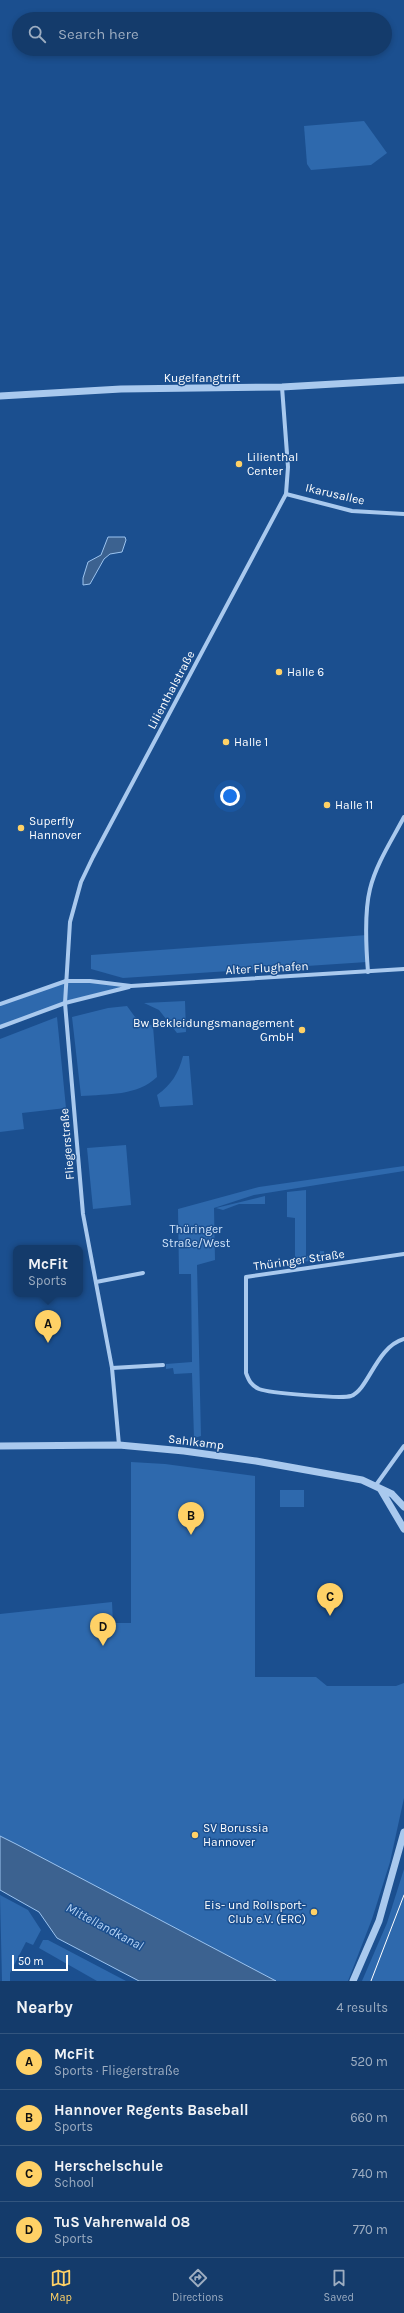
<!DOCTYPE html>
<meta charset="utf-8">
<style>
:root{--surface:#143b6b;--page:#214673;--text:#f1f3f6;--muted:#9dadc1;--line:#33557e;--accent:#ffd166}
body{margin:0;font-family:Karla,sans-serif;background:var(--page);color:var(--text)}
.scale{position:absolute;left:12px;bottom:10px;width:56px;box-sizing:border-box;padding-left:4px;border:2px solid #fff;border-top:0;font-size:11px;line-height:14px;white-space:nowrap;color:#fff;-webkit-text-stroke:3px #1b4f8f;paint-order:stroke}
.you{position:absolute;left:230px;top:796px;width:14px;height:14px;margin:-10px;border:3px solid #fff;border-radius:50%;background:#1a73e8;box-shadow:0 0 0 6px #1a73e833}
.badge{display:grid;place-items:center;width:26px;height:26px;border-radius:50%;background:var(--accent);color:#111;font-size:13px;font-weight:700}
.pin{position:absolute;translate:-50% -33px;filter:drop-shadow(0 1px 2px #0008)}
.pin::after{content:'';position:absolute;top:21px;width:14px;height:12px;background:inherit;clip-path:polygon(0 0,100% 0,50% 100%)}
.popup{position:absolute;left:13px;top:1245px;width:70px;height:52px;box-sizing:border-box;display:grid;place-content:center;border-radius:8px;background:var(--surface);filter:drop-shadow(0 1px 3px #0005);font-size:13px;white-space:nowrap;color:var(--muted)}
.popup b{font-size:15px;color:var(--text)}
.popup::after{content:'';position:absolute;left:50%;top:100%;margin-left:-8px;border:8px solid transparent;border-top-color:var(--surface)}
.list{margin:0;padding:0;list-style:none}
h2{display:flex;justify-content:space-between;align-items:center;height:52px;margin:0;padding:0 16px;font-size:17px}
h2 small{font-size:13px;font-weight:400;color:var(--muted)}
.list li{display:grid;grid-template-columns:26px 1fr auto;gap:12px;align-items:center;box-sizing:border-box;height:56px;padding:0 16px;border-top:1px solid var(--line)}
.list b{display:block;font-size:15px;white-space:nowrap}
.list p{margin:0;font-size:13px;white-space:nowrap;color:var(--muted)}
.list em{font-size:13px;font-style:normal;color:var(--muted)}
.icon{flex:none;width:22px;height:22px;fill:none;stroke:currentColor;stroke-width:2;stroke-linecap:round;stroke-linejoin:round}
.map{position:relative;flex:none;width:404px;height:1981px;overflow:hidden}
.search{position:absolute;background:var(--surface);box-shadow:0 2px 6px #0003;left:12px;right:12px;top:12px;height:44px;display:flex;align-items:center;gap:10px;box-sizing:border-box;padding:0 14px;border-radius:22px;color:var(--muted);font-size:15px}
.sheet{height:276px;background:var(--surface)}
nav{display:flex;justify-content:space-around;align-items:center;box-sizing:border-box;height:56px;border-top:1px solid var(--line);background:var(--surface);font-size:11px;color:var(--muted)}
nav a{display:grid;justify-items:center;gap:2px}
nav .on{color:var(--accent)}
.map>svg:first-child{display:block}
.green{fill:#2e69ad}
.water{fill:#3c6290;stroke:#9cc4f0}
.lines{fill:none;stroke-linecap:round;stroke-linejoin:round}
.minor{stroke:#a9c9ee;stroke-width:4}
.tertiary{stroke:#a9c9ee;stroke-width:7}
.tram{stroke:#fff;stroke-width:1}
.poi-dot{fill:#ffd166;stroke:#1b4f8f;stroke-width:1.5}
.labels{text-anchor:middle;stroke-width:3;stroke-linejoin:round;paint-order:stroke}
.street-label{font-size:12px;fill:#fff;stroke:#1b4f8f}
.poi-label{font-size:12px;fill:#fff;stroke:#1b4f8f;text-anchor:start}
.park-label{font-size:12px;fill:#cfe3fa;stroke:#1b4f8f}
.water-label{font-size:13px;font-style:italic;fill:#b5d3f5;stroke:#1b4f8f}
</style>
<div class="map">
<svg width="404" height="1981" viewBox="0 0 404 1981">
<rect width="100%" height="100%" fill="#1b4f8f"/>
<g class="green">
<path d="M 364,121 L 387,153 L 371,165 L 311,170 L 307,164 L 304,126 Z"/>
<path d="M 367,935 L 367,962 L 123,978 L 91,969 L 91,955 Z"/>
<path d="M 78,981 L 131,986 L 85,998 L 0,1027 L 0,1004 L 46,987 Z"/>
<path d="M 185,1001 L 186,1032 L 177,1033 L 159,1010 L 144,1003 Z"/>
<path d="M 127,1006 L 135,1017 L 153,1026 L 157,1077 C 137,1096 108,1094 81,1096 L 72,1017 L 108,1008 Z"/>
<path d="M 57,1017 L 66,1108 L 22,1113 L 24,1129 L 0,1132 L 0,1039 Z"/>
<path d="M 183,1056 L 189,1056 L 193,1105 L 160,1107 L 157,1095 C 172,1084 178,1074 183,1056 Z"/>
<path d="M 126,1145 L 131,1205 L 93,1209 L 87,1148 Z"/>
<path d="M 404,1166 L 404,1171 L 254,1195 L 214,1208 L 215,1260 L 197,1265 L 201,1436 L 194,1438 L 192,1373 L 174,1374 L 173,1368 L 166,1369 L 166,1364 L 192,1362 L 191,1274 L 179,1274 L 178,1209 L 259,1187 Z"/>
<path d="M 306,1190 L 306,1256 L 320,1257 L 320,1251 L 324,1251 L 324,1259 L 295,1263 L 295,1218 L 287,1217 L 287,1192 Z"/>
<path d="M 265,1196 L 265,1204 L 239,1204 L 223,1210 L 216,1208 Z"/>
<path d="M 131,1462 L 165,1464 L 255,1476 L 255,1677 L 316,1677 L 327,1686 L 396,1686 L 404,1683 L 404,1798 L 390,1862 L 372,1919 L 348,1981 L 276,1981 L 0,1836 L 0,1614 L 112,1602 L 113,1623 L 131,1623 Z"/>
<rect x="280" y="1490" width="24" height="17"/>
<path d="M 404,1869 L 404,1981 L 362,1981 L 387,1923 Z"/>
<path d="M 0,1895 L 28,1910 L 41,1930 L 33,1945 L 26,1942 L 10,1973 L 10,1981 L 2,1981 Z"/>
<path d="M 43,1940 L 48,1940 L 126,1981 L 97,1981 L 39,1948 Z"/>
</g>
<g class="water">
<path d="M 108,537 L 125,537 L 126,540 L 122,552 L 110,554 L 104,559 L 90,584 L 83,585 L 83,578 L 88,562 L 101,555 Z"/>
<path d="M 0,1836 L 16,1844 L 276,1981 L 139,1981 L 57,1938 L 39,1912 L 0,1890 Z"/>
</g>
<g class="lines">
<g class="minor">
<path d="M 286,494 L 352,511 L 404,514"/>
<path d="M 368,972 C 366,947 364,913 370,889 C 376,864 392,840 404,817"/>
<path d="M 0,1004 L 66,981 L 90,981 L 131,986 L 404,969"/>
<path d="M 0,1027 L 65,1003 L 129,987"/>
<path d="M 404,1254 L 246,1277 L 246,1373 C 249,1381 251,1385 259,1389 C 269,1393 341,1399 351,1396 C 369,1389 376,1347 404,1339"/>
<path d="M 96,1282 L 143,1273"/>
<path d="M 112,1368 L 163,1365"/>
<path d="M 119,1445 L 112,1368 L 83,1214 L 65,1003 L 70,922 L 81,882 L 93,857 L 286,494 L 288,467 L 282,387"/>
<path d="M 376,1485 L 404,1446"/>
</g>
<g class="tertiary">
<path d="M 0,396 L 121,389 L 282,387 L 404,380"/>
<path d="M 0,1446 L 119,1445 L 184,1451 L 256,1461 L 362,1480 L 392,1494 L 404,1507"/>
<path d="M 381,1490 L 404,1529"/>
<path d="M 353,1981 L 379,1921 L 404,1832"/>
</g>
<path class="tram" d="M 371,1981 L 404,1895"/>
</g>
<g class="poi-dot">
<circle cx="239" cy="464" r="4"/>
<circle cx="279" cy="672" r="4"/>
<circle cx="226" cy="742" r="4"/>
<circle cx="327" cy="805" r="4"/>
<circle cx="21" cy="828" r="4"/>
<circle cx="302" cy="1030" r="4"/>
<circle cx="195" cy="1835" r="4"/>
<circle cx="314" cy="1912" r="4"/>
</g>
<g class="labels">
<g class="street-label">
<text x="202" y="382">Kugelfangtrift</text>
<text transform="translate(335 494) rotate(13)" y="4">Ikarusallee</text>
<text transform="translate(171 690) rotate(-62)" y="4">Lilienthalstraße</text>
<text transform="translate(267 968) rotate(-3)" y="4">Alter Flughafen</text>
<text transform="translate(67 1144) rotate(-95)" y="4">Fliegerstraße</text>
<text transform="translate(299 1260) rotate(-8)" y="4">Thüringer Straße</text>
<text transform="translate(196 1442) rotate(7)" y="4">Sahlkamp</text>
</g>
<g class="poi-label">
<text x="247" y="461">Lilienthal<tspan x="247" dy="14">Center</tspan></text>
<text x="287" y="676">Halle 6</text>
<text x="234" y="746">Halle 1</text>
<text x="335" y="809">Halle 11</text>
<text x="29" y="825">Superfly<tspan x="29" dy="14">Hannover</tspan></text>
<text x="294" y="1027" text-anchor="end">Bw Bekleidungsmanagement<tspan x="294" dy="14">GmbH</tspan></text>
<text x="203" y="1832">SV Borussia<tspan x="203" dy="14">Hannover</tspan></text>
<text x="306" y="1909" text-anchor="end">Eis- und Rollsport-<tspan x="306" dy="14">Club e.V. (ERC)</tspan></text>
</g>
<g class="park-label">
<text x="196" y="1233">Thüringer<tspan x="196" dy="14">Straße/West</tspan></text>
</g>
<g class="water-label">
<text transform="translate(105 1926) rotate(28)" y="5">Mittellandkanal</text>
</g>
</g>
</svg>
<div class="scale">50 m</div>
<div class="you"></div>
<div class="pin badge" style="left:48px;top:1343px">A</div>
<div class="popup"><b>McFit</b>Sports</div>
<div class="pin badge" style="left:191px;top:1535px">B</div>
<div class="pin badge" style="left:330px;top:1616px">C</div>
<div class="pin badge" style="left:103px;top:1646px">D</div>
<div class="search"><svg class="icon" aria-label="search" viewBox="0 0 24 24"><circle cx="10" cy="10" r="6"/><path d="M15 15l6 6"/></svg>Search here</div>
</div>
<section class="sheet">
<h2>Nearby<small>4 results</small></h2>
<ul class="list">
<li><span class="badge">A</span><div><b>McFit</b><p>Sports · Fliegerstraße</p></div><em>520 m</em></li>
<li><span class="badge">B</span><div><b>Hannover Regents Baseball</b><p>Sports</p></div><em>660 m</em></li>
<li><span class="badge">C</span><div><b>Herschelschule</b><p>School</p></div><em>740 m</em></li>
<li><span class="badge">D</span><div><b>TuS Vahrenwald 08</b><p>Sports</p></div><em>770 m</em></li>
</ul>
</section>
<nav>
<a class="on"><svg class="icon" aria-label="map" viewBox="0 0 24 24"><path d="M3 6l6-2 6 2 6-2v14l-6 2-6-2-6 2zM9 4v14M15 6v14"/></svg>Map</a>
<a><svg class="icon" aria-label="directions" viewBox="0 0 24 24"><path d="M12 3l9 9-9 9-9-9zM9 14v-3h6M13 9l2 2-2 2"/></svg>Directions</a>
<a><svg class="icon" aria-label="saved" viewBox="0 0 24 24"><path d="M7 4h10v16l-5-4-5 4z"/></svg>Saved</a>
</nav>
